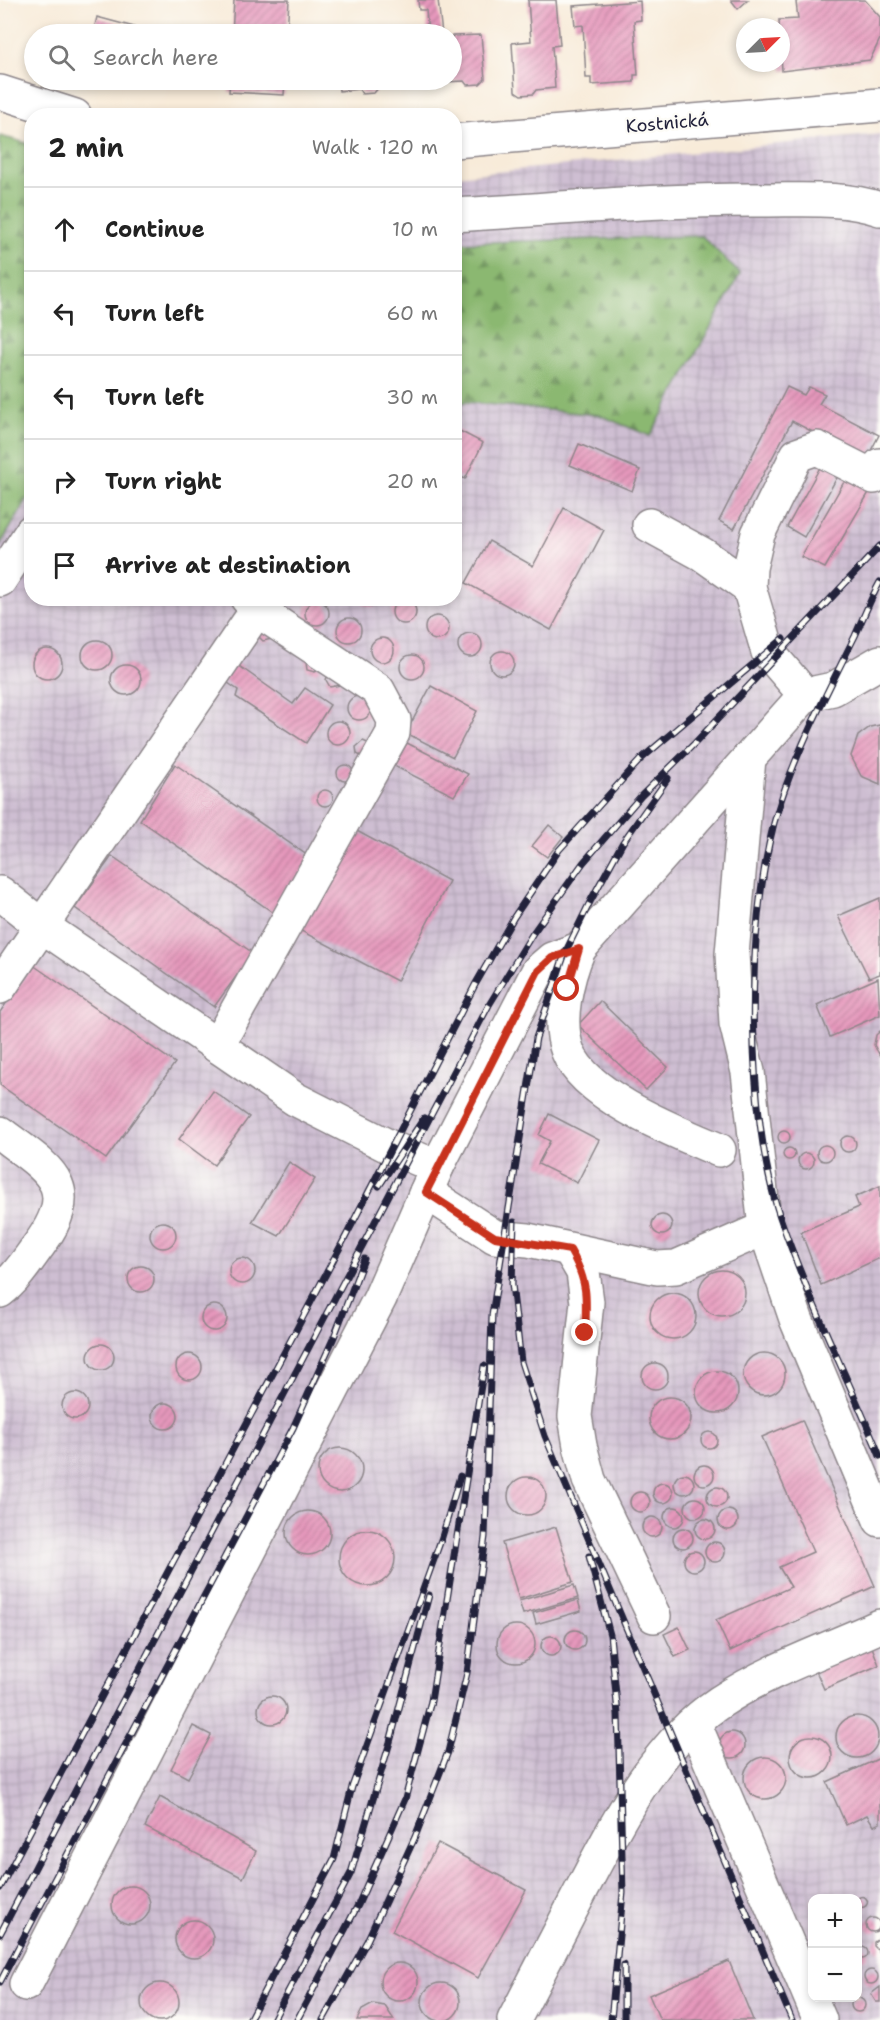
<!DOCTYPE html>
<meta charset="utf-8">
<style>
:root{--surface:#fff;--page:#f2f2f2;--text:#222;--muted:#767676;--line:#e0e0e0}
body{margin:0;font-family:"Shantell Sans",sans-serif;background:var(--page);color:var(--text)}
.controls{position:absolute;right:18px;bottom:18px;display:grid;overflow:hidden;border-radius:12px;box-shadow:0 3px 9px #0003}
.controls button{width:54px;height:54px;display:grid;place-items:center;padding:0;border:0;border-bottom:2px solid var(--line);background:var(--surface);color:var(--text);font:30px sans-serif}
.compass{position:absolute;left:736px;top:18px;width:54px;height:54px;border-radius:50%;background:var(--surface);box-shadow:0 3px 9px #0003;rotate:66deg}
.stop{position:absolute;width:18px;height:18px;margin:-14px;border:4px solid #c8321e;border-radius:50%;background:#fff}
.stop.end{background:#c8321e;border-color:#fff;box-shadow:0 2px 6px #0008}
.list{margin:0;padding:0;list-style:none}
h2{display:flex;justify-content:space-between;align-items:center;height:78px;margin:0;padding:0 24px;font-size:26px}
h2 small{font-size:20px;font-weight:400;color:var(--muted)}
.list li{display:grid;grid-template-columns:39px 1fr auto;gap:18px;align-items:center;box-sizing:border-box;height:84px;padding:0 24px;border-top:2px solid var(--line)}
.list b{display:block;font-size:22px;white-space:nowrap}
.list em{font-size:20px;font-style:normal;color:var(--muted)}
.icon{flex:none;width:33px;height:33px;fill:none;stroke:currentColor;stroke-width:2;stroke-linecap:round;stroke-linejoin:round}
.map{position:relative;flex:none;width:880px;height:2020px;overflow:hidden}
.search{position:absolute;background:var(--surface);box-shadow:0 3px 9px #0003;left:24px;top:24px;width:438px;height:66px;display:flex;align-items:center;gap:15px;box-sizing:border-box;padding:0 21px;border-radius:33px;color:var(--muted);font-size:22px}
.panel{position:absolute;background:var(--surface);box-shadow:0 3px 9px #0003;left:24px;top:108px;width:438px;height:498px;border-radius:24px}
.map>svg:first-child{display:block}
.industrial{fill:url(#industrial-grid);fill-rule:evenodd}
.forest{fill:url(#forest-firs);stroke:#566d56;stroke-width:1.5}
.building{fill:url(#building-hatch)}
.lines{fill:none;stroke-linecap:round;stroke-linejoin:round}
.minor-casing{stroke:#8d868a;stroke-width:36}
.minor{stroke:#fff;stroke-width:33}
.rail-casing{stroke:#22223b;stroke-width:7}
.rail{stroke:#fdfcf7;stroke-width:4.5;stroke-dasharray:14;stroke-linecap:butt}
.route{stroke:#c8321e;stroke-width:8}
.labels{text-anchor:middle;stroke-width:5;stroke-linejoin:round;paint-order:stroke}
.street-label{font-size:18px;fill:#22223b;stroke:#fdfcf7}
</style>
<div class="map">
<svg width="880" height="2020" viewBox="0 0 880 2020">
<defs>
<pattern id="industrial-grid" width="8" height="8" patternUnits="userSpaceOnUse" patternTransform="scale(1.5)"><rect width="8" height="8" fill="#cebed2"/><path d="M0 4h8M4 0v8" fill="none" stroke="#b1a3b5"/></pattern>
<pattern id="forest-firs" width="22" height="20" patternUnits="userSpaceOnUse" patternTransform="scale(1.5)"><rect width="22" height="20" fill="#8bb871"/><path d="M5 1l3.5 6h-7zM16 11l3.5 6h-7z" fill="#71955e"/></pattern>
<pattern id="building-hatch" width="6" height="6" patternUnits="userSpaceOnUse" patternTransform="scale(1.5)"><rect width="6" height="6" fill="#e698bc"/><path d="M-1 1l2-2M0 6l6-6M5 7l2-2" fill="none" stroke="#ba7c9a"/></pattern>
</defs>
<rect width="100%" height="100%" fill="#fdfcf7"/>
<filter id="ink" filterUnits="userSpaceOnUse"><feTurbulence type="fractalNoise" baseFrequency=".0167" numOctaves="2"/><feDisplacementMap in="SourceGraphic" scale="12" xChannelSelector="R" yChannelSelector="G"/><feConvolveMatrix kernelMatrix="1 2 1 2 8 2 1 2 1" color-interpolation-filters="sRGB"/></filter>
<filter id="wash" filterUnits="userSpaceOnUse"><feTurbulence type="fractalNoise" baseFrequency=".008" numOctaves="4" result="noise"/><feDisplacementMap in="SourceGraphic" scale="24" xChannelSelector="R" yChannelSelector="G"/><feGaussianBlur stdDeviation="1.35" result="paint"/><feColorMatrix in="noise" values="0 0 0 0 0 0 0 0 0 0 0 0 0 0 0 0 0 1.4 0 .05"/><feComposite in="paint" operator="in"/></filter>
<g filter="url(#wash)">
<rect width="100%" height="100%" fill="#f8ebd9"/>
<path class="industrial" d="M 880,134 L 880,2020 L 0,2020 L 0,545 L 31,493 L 32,598 L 454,598 L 455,176 ZM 812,1898 L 858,1898 L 858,1998 L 812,1998 Z"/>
<g class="forest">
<path d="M 0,136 L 31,144 L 31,493 L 0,545 Z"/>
<path d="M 702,236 L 740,274 L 650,436 L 599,415 L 465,402 L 455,406 L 455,243 Z"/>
</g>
<g id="blocks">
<g class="building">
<path d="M 234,0 L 289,0 L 287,34 L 232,34 Z"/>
<path d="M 418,0 L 438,0 L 442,34 L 428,34 L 426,10 L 419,10 Z"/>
<path d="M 528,0 L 556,0 L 560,45 L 552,46 L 555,88 L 536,90 L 533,94 L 521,95 L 515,91 L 512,43 L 531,41 Z"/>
<path d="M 731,0 L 748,0 L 738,9 Z"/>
<path d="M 799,0 L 865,0 L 880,17 L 880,39 L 870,60 L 782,71 L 779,20 L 798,19 L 796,2 Z"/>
<path d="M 640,1 L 641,20 L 634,21 L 638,75 L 634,75 L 634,82 L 591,85 L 591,78 L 586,78 L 583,25 L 575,26 L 573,6 Z"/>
<path d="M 97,17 L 160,34 L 93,34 Z"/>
<path d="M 481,35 L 485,79 L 480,84 L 467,85 L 464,81 L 445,82 L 427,84 L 424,89 L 412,89 L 406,85 L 406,80 L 452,80 L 452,36 Z"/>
<path d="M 230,80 L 285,80 L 284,95 L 229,92 Z"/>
<path d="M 338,80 L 379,80 L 379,87 L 374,93 L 362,94 L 359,89 L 339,91 Z"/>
<path d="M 787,387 L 804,395 L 809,387 L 825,394 L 819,404 L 879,435 L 866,460 L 792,421 L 734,529 L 719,521 Z"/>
<path d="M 454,428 L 483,443 L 465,479 L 457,475 L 454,481 Z"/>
<path d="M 579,444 L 640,470 L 632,491 L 570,465 Z"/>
<path d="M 823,462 L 840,472 L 804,537 L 787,527 Z"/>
<path d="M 848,475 L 871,489 L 825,568 L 801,557 Z"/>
<path d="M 564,508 L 604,530 L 551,630 L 466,583 L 489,541 L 533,566 Z"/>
<path d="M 360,598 L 383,598 L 379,604 L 371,607 L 363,604 Z"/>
<circle cx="404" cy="612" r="12"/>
<circle cx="317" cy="613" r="12"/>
<circle cx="437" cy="628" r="12"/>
<circle cx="349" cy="630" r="12"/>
<path d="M 260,629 L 272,639 L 263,641 L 259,637 Z"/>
<circle cx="470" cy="645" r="12"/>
<circle cx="382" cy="650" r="12"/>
<circle cx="97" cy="655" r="15"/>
<circle cx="47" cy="664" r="15"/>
<circle cx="502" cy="663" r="12"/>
<circle cx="412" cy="667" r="12"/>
<path d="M 308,658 L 320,669 L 315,672 L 307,670 L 306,662 Z"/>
<path d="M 232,661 L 293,704 L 305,688 L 330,705 L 306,743 L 236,697 L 238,690 L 221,678 Z"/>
<circle cx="126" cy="680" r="15"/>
<path d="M 328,674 L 341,683 L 340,685 L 330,687 L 326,680 Z"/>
<path d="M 431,686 L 477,711 L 453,757 L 406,733 Z"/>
<circle cx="359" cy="708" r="12"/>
<circle cx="338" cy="733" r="12"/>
<path d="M 880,725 L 880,784 L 861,776 L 851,756 L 858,736 L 870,727 Z"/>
<path d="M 363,741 L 370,744 L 363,757 L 357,754 L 356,747 Z"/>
<path d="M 407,743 L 468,774 L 454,796 L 394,766 Z"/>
<path d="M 175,764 L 314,860 L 281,918 L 140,820 Z"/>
<circle cx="345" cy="773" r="8"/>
<circle cx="325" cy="798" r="8"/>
<path d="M 549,825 L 563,837 L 547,857 L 532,846 Z"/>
<path d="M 355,830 L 449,881 L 397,981 L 301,931 Z"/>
<path d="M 112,856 L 253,953 L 214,1007 L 75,908 Z"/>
<path d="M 880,898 L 880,974 L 869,978 L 838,916 Z"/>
<path d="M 33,965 L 175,1063 L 106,1159 L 0,1085 L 0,1012 Z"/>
<path d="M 878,978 L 880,1015 L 830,1037 L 817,1005 Z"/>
<path d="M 600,1001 L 668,1067 L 646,1090 L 578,1025 Z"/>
<path d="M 880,1031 L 880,1056 L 874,1045 L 876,1035 Z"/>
<path d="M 213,1091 L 249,1117 L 214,1165 L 179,1139 Z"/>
<path d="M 549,1114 L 599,1140 L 577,1183 L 538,1164 L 550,1141 L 539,1135 Z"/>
<circle cx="784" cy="1137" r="6"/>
<circle cx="848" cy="1144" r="8"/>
<circle cx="825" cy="1153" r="8"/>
<circle cx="789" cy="1154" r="6"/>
<circle cx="806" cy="1161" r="8"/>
<path d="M 289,1162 L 315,1179 L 279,1236 L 252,1222 Z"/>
<path d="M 880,1186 L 880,1258 L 821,1285 L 801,1232 L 859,1207 L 855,1197 Z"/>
<circle cx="662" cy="1225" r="10"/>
<circle cx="163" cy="1235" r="13"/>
<circle cx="242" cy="1271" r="13"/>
<circle cx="141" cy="1279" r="13"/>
<circle cx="722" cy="1293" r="23"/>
<circle cx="673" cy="1316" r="23"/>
<circle cx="214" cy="1318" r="13"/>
<circle cx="101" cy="1357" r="13"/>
<circle cx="764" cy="1374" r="21"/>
<circle cx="189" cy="1367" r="13"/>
<circle cx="655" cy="1376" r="13"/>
<circle cx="717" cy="1392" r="21"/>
<circle cx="75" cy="1406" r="13"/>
<circle cx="670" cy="1418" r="21"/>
<circle cx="165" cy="1416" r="13"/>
<path d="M 802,1420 L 875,1586 L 730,1651 L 716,1620 L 791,1587 L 779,1567 L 813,1552 L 762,1437 Z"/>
<circle cx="709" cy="1440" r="8"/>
<circle cx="340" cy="1470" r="22"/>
<circle cx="704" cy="1475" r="10"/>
<circle cx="684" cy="1484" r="10"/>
<circle cx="527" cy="1496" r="19"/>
<circle cx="663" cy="1493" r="10"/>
<circle cx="717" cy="1497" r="10"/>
<circle cx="640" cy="1502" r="10"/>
<circle cx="695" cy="1508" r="10"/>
<circle cx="674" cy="1517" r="10"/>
<circle cx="728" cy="1520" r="10"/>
<circle cx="308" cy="1533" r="22"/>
<circle cx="652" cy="1527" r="10"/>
<circle cx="705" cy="1529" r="10"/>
<path d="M 556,1527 L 573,1582 L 519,1599 L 502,1543 Z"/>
<circle cx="683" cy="1538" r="10"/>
<circle cx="367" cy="1558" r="28"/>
<circle cx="715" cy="1552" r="10"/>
<circle cx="694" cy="1561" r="10"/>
<path d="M 574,1585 L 578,1598 L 523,1614 L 519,1601 Z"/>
<path d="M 578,1600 L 581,1611 L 536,1624 L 533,1613 Z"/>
<circle cx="516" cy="1644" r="19"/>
<path d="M 679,1627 L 690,1650 L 675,1657 L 664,1634 Z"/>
<circle cx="575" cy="1640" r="10"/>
<circle cx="551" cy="1646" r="10"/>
<path d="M 872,1647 L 879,1665 L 824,1689 L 816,1671 Z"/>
<circle cx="272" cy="1710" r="14"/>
<circle cx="857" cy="1737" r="21"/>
<path d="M 193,1726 L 211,1735 L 188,1778 L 171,1769 Z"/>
<circle cx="732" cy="1745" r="13"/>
<circle cx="811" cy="1757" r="21"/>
<circle cx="765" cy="1778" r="21"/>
<path d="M 880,1758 L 880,1823 L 874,1826 L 867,1815 L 846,1825 L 827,1782 Z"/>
<path d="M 160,1797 L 256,1851 L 243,1878 L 145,1827 Z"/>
<path d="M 438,1843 L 526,1890 L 478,1978 L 392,1931 Z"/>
<circle cx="131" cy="1905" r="19"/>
<circle cx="862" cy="1902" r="5.5"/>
<circle cx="873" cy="1925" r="7"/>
<circle cx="194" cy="1939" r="19"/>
<path d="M 880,1937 L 880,1952 L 874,1946 L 874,1942 Z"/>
<circle cx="862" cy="1953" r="6"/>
<path d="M 729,1961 L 753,2020 L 660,2020 L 649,1995 Z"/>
<circle cx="399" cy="1982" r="19"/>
<circle cx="871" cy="1977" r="7"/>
<circle cx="160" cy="2002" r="19"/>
<circle cx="441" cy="2002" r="19"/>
<path d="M 880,1987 L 880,2002 L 876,2002 L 871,1994 Z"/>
<circle cx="858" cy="2005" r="7"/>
<path d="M 373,2004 L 385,2006 L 394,2020 L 357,2020 L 362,2010 Z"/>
</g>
</g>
</g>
<g filter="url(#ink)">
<use href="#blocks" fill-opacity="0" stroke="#8d868a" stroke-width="1.5"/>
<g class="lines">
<g class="minor-casing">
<g id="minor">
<path d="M 0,92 L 75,116"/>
<path d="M 454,141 L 880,105"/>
<path d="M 454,215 C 558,209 662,199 766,200 C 804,200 844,197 880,209"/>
<path d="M 649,525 L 702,554 L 749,587"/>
<path d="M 0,580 L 32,531"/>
<path d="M 805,695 L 768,652 L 749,587 L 750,568 L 758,534 L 797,455 L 817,448 L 874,477 L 880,465"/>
<path d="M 749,758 L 732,954 L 736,1023 L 748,1072 L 765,1228 L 796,1319 L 880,1520"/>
<path d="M 0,893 L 42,926 L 295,1099 L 390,1147 L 437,1167 L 538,971 L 552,959 L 579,949 L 805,695 L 833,689 L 880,662"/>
<path d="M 579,949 C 567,978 556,1021 568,1052 C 586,1097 677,1132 719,1150"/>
<path d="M 0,987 L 257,610 L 247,598"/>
<path d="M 217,1046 L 393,733 L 394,720 L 378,690 L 257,610 L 267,598"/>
<path d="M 0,1133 C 48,1169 83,1185 39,1245 C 27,1261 16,1279 0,1291"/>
<path d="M 426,1192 L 495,1237 L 528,1240 L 657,1268 L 676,1267 L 765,1228"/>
<path d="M 570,1250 L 583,1272 L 587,1302 L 575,1416 L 580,1446 L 589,1480 L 654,1616"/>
<path d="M 694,1723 L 820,2020"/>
<path d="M 26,1984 L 380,1298 L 437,1167"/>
<path d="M 514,2020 C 537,1976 560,1931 583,1887 C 618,1821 655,1745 720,1702 C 768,1670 827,1650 880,1626"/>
</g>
</g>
<use href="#minor" class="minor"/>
<g class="rail-casing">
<g id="rail">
<path d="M 880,582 C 870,600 863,618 855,636 C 825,697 792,758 774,823 C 746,930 745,1112 780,1217 C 808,1299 847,1376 880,1456"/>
<path d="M 379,1186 L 424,1118"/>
<path d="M 514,1222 L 512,1284 L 521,1362 L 545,1436 L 792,2020"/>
<path d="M 589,1556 L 610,1635 L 618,1714 L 623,1893 L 611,2020"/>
<path d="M 0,1888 L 346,1236 L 475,985 L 514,917 L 559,850 L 641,759 L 783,639"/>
<path d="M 0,1934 L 489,1005 L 533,933 L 583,863 L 641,796 L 695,743 L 880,546"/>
<path d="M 624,1965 L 624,2020"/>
<path d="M 0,1982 L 293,1428 L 334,1337 L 364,1259"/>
<path d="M 249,2020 L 334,1859 L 352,1787 L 442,1537 L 460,1476"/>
<path d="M 273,2020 L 351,1873 L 390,1742 L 429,1595"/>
<path d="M 297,2020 L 358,1905 L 405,1799 L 431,1701 L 484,1366"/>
<path d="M 323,2020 L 367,1941 L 415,1837 L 448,1752 L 467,1673 L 485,1537 L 492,1315 L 536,1038 L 565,953 L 591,900 L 623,842 L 668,778"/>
</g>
</g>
<use href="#rail" class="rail"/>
</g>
</g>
<g class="lines" filter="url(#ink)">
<path class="route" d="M 567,989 L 579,949 L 552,958 L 538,971 L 426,1192 L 495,1237 L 570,1250 C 588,1281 587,1297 585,1333"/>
</g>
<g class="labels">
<g class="street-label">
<text transform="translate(667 123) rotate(-5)" y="6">Kostnická</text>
</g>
</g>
</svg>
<div class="controls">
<button>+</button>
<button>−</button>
</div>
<svg class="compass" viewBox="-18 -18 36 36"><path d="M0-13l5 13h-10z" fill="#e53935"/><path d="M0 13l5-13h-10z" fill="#767676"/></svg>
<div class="stop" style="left:567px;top:989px"></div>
<div class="stop end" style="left:585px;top:1333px"></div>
<div class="search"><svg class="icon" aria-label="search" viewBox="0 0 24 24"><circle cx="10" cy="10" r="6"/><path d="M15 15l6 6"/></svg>Search here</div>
<section class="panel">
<h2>2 min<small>Walk · 120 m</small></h2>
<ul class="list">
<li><svg class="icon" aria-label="ahead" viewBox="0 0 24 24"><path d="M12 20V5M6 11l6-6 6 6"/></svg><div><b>Continue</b></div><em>10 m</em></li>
<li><svg class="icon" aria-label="left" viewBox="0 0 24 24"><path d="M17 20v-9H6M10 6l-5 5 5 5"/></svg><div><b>Turn left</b></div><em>60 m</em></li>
<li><svg class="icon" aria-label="left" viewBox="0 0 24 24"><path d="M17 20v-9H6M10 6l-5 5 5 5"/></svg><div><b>Turn left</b></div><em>30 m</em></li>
<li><svg class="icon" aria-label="right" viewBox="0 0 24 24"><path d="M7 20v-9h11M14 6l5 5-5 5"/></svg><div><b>Turn right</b></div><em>20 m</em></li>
<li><svg class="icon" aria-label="arrive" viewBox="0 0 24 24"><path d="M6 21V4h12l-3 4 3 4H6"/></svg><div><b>Arrive at destination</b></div></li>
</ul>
</section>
</div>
